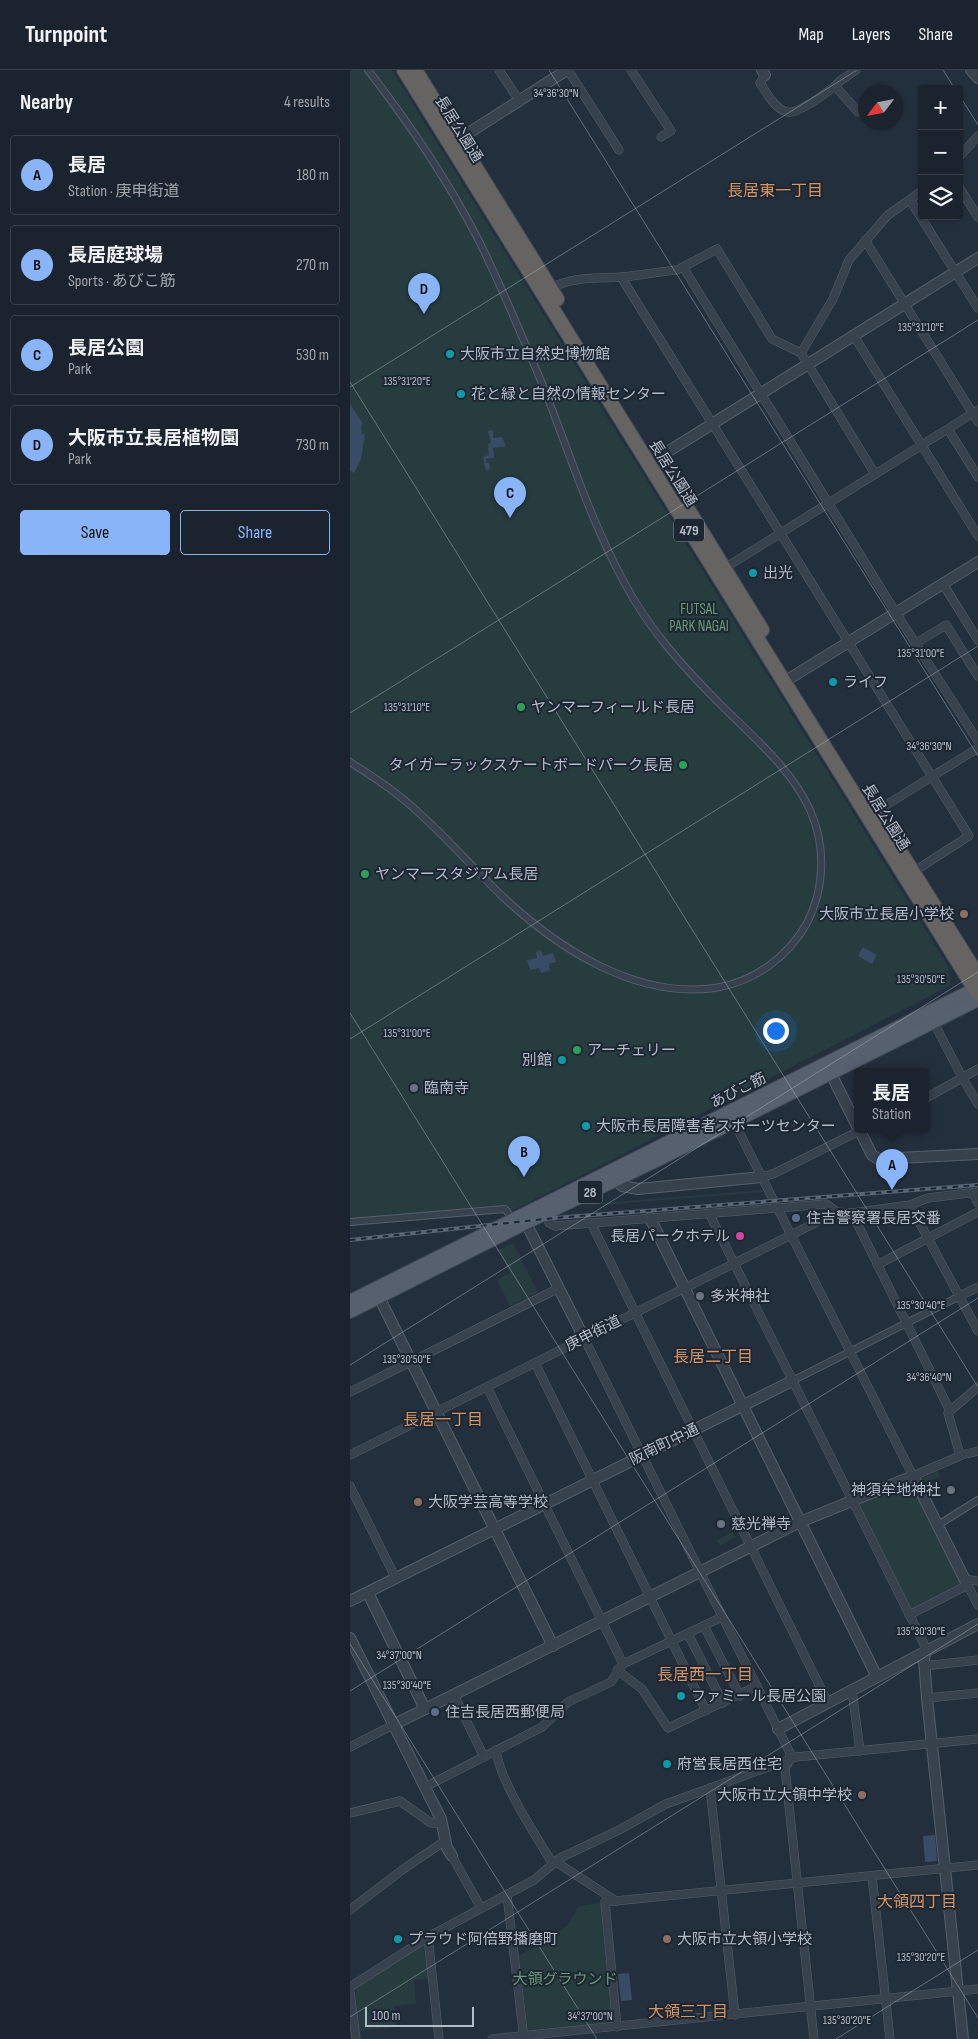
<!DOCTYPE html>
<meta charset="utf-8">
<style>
:root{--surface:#1b232e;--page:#282f3a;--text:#f1f3f6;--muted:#a0a4aa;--line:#39404a;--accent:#8ab4f8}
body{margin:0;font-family:"Sofia Sans Condensed","Noto Sans JP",sans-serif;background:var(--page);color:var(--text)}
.controls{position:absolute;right:15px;top:15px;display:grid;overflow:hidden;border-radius:5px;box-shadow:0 1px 4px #0004}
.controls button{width:45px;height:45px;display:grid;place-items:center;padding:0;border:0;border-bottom:1px solid var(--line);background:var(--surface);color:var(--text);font:25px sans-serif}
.compass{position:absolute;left:508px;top:15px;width:45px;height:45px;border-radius:50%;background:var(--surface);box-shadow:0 1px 4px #0004;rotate:238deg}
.scale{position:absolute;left:15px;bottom:12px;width:109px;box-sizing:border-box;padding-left:5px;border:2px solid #b4bcc9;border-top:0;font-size:14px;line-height:18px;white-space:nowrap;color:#b4bcc9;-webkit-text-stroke:4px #1d2633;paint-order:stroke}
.you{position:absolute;left:425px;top:960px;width:18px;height:18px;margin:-12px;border:4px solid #fff;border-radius:50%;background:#1a73e8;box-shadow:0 0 0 8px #1a73e833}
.badge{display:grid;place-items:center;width:32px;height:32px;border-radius:50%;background:var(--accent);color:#111;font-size:16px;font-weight:700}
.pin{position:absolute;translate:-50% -41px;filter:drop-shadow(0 1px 2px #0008)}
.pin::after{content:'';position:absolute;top:26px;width:18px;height:15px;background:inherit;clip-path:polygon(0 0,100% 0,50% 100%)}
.popup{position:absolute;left:504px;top:998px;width:75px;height:65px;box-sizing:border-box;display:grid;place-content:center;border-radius:5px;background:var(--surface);filter:drop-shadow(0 1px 4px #0005);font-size:16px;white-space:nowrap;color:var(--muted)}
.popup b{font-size:19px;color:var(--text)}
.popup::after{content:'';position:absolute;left:50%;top:100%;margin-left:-10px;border:10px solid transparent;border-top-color:var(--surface)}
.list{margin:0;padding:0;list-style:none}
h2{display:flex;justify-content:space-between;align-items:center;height:65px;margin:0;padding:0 20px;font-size:21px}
h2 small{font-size:16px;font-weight:400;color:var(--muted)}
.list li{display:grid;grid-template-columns:32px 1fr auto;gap:15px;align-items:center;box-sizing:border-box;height:80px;margin:0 10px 10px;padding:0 10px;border:1px solid var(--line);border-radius:5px}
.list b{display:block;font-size:19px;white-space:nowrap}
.list p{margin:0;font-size:16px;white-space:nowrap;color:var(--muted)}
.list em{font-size:16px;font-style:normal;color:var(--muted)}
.actions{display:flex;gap:10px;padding:15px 20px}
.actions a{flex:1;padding:11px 0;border:1px solid var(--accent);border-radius:5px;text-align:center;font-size:18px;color:var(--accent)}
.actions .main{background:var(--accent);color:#111}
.icon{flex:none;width:28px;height:28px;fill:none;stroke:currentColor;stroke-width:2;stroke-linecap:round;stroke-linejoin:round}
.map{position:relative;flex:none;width:628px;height:1969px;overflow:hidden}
header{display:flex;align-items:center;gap:30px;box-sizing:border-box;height:70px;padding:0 25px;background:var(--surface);border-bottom:1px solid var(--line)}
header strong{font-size:24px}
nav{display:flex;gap:28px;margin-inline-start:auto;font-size:18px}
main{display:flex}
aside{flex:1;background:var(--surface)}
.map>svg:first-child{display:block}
.green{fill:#263c3f}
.water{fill:#394c67}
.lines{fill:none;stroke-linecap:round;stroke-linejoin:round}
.pedestrian-casing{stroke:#565f6c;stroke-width:8}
.minor-casing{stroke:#565f6c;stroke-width:9}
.tertiary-casing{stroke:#565f6c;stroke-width:12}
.primary-casing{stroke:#414a57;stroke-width:14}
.trunk-casing{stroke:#434c59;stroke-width:16}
.pedestrian{stroke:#38414e;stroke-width:6}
.minor{stroke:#38414e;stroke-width:8}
.tertiary{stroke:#38414e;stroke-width:10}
.primary{stroke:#56606e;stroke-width:12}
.trunk{stroke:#656462;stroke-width:14}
.rail-casing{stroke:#5a6575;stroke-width:4}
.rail{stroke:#1d2633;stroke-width:2;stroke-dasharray:5.5;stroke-linecap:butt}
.ticks{fill:none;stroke:#b4bcc9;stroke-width:1;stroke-opacity:0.45}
.culture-dot{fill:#0f9aa8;stroke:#1d2633;stroke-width:2}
.leisure-dot{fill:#2e9e5b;stroke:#1d2633;stroke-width:2}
.education-dot{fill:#8d6e63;stroke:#1d2633;stroke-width:2}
.worship-dot{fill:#6b7280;stroke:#1d2633;stroke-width:2}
.service-dot{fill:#5c6f8a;stroke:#1d2633;stroke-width:2}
.hotel-dot{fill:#d1479c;stroke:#1d2633;stroke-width:2}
.labels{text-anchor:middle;stroke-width:4;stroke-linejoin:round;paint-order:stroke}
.shield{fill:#1d2633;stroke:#878f9c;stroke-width:1}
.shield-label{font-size:14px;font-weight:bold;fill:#b4bcc9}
.street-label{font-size:15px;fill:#b4bcc9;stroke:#1d2633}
.poi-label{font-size:15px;fill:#b4bcc9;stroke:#1d2633;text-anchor:start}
.park-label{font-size:15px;fill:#6b9a76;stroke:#1d2633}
.neighbourhood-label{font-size:16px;fill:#d59563;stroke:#1d2633}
.ticks-label{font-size:12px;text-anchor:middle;fill:#b4bcc9;stroke:#1d2633;stroke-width:4;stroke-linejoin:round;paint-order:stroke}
</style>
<header>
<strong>Turnpoint</strong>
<nav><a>Map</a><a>Layers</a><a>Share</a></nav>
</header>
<main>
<aside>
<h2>Nearby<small>4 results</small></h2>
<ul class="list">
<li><span class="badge">A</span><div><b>長居</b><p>Station · 庚申街道</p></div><em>180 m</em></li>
<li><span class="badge">B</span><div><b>長居庭球場</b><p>Sports · あびこ筋</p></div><em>270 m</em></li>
<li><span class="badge">C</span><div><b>長居公園</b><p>Park</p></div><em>530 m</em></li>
<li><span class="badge">D</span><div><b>大阪市立長居植物園</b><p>Park</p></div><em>730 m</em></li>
</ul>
<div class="actions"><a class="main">Save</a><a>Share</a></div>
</aside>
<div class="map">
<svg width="628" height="1969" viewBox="0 0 628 1969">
<rect width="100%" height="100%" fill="#242f3e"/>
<g class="green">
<path d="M 0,0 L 42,0 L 598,896 L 601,915 L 164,1140 L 0,1151 Z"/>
<path d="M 413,1120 L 414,1121 L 412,1122 L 252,1135 L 251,1133 Z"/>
<path d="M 163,1173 L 188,1222 L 160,1236 L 147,1210 L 160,1203 L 148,1180 Z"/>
<path d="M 588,1401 L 590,1407 L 571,1413 L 570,1412 L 571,1408 Z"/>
<path d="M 558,1413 L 562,1415 L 611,1514 L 610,1517 L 564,1540 L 561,1539 L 509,1436 L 511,1432 Z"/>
<path d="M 382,1462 L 385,1467 L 370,1476 L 367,1470 Z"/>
<path d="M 251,1833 L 262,1953 L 178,1962 L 169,1886 L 217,1856 L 229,1836 Z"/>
<path d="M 75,1873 L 79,1909 L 64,1910 L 66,1934 L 44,1936 L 46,1957 L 8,1961 L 5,1919 Z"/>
</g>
<g class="water">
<path d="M 0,334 L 13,354 L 11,356 L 12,364 L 15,364 L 11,389 L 4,403 L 0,401 Z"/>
<path d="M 143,360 L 143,368 L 152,367 L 156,376 L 143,378 L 144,388 L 136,389 L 136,393 L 139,393 L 140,399 L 136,401 L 133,387 L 139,385 L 138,374 L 141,373 L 138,361 Z"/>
<path d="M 513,877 L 527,885 L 522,894 L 508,886 Z"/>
<path d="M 191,880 L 193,886 L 203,883 L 206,892 L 199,894 L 200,900 L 191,903 L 189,898 L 180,900 L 177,890 L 187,888 L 186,882 Z"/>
<path d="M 585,1765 L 587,1791 L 575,1792 L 573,1766 Z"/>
<path d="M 279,1903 L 282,1930 L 271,1931 L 268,1904 Z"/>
</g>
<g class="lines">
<g class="pedestrian-casing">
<g id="pedestrian">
<path d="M 0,692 C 25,708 48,723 69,743 C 98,769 123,798 151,825 C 207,878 285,929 365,918 C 404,912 438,887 457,853 C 475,818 476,776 460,740 C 441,698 402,666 370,634 C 333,597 298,558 274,512 C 239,448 218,378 191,311 C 171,264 151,215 128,169 C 97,109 59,53 18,0"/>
<path d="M 0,1152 L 155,1139 L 159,1144"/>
<path d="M 442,1311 L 610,1226"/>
<path d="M 588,1455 L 628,1430"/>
</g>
</g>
<g class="minor-casing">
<g id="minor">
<path d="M 149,0 L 170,32"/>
<path d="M 218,0 L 269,80"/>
<path d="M 281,0 L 321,61 L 311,67"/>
<path d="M 415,5 L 410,13 C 416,22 425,39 437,42 C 447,45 476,23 485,16 L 508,42"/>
<path d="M 485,16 L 490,11 L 506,0"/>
<path d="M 609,87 L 628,66"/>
<path d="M 609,117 L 628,147"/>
<path d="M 560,130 L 628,238"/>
<path d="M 515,170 L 628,352"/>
<path d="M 333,197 L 367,179 L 422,269 L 451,283 L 483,229 L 499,190 L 538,145 L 572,121"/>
<path d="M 271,207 L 619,766 L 563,802"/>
<path d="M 199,219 C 222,206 246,209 272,207 C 290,205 309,202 327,200 L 333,197 L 546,543 L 628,671"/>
<path d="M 504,266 L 628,466"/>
<path d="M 451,283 L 525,404"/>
<path d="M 598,359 L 628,407"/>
<path d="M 373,499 L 628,340"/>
<path d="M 593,514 L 628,570"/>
<path d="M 566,573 L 596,555 L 628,606"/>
<path d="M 525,742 L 628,678"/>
<path d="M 584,953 L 613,1009 L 628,1034"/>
<path d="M 576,1028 L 628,999"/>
<path d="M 380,1051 L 383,1052 L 388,1060 L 563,1406 L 612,1385 L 628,1381"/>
<path d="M 412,1107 L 423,1104 L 513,1059"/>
<path d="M 623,1123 L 628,1133"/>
<path d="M 560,1135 L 628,1261"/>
<path d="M 359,1143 L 574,1574 L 575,1582"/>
<path d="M 502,1143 L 600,1341 L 598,1343 L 610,1385"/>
<path d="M 195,1144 L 199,1153 L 205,1156 L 476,1134 L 487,1142 L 502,1143 L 560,1135 L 578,1128 L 628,1122"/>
<path d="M 241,1153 L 478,1633"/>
<path d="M 527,1195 L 628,1142"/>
<path d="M 610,1226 L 628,1217"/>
<path d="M 234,1268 L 440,1683 L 440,1690 L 435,1698 L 464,1969"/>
<path d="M 185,1293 L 356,1641"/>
<path d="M 137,1317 L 273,1594"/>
<path d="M 0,1322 L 209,1218"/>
<path d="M 600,1341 L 628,1317"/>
<path d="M 0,1385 L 487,1142"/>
<path d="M 0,1416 L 46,1509"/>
<path d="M 617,1514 L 628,1535"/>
<path d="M 559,1545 L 612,1518 L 620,1510 L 628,1511"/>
<path d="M 354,1556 L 390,1626"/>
<path d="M 338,1564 L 373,1633"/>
<path d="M 574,1596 L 628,1590"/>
<path d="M 267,1600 L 292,1619 L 318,1658 L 407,1616"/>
<path d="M 502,1620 L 510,1681"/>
<path d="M 104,1625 L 134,1687"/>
<path d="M 577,1628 L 628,1623"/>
<path d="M 0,1677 L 43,1655"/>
<path d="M 146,1680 C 150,1712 186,1766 203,1794"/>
<path d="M 75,1717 L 192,1657 L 218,1632 L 261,1612 L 273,1594 L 372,1547"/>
<path d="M 360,1718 L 385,1945"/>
<path d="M 0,1743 L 50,1731 L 81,1753 L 92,1753"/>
<path d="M 102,1786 L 131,1838"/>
<path d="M 206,1792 L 266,1831"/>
<path d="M 522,1806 L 540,1969"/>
<path d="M 157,1825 L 174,1969"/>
<path d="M 0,1840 L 52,1800 L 95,1771"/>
<path d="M 78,1867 L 89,1969"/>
<path d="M 0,1917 L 78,1867 L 184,1810 L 210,1788 L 269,1760 L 316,1734 L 446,1687 L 628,1669"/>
<path d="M 0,1922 L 6,1969"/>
<path d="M 267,1957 L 255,1832 L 628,1795"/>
<path d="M 142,1969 L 628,1919"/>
</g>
</g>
<g class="tertiary-casing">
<g id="tertiary">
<path d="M 412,0 L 415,5"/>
<path d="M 621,0 L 628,8"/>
<path d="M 103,73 L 217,0"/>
<path d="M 298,394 L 628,188"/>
<path d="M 434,612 L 628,492"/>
<path d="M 481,1004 L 508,1058"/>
<path d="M 509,1059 L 522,1085 L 528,1089 L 628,1084"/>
<path d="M 266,1110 L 272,1116 L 288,1119 L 412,1107"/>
<path d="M 300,1148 L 527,1607"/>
<path d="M 176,1153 L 234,1268"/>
<path d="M 26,1221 L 203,1576"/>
<path d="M 18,1523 L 75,1639"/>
<path d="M 0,1531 L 442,1311"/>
<path d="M 0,1568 L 91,1749 L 97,1778 L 102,1786"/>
<path d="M 575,1582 L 574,1590 L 577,1628 L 613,1969"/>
<path d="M 43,1655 L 450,1452 L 563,1406 L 617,1514"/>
<path d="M 428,1659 L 628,1554"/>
</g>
</g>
<g class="primary-casing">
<g id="primary">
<path d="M 0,1231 L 628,917"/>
<path d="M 0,1242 L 176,1153 L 308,1090 L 628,930"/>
</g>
</g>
<g class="trunk-casing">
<g id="trunk">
<path d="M 54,0 L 628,924"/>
<path d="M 65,0 L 207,229"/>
<path d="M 337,438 L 412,560"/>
<path d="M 529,748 L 628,906"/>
</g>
</g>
<use href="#pedestrian" class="pedestrian"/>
<use href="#minor" class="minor"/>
<use href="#tertiary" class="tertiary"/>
<use href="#primary" class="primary"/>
<use href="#trunk" class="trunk"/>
<g class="rail-casing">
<path id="rail" d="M 0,1170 L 204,1148 L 628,1115"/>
</g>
<use href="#rail" class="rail"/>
</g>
<path class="ticks" d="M 199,0 L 628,686M 593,0 L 605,19M 609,25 L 628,55M 0,312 L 628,1317M 0,317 L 507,0M 0,643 L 628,250M 0,943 L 628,1948M 0,969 L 628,576M 0,1295 L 628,902M 0,1574 L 247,1969M 0,1621 L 628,1228M 0,1947 L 628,1554M 486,1969 L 628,1880"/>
<g class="culture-dot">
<circle cx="100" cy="284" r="5"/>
<circle cx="111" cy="324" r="5"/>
<circle cx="403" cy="503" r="5"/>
<circle cx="483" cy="612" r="5"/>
<circle cx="212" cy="990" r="5"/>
<circle cx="236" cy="1056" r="5"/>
<circle cx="331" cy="1626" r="5"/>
<circle cx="317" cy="1694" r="5"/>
<circle cx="48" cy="1869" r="5"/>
</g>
<g class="leisure-dot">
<circle cx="171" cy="637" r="5"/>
<circle cx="333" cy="695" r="5"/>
<circle cx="15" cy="804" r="5"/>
<circle cx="227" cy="980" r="5"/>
</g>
<g class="education-dot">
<circle cx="614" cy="844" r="5"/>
<circle cx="68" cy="1432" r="5"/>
<circle cx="512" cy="1725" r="5"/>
<circle cx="317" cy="1869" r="5"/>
</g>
<g class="worship-dot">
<circle cx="64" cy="1018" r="5"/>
<circle cx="350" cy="1226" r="5"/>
<circle cx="601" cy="1420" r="5"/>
<circle cx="371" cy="1454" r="5"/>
</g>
<g class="service-dot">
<circle cx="446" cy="1148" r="5"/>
<circle cx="85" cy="1642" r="5"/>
</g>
<circle class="hotel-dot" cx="390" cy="1166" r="5"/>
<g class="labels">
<g class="shield">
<rect x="324" y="448.5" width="30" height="23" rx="4"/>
<rect x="227.5" y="1110.5" width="25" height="23" rx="4"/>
</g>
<g class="shield-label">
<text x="339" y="465">479</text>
<text x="240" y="1127">28</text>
</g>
<g class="street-label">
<text transform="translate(109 59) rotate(58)" y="5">長居公園通</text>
<text transform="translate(323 403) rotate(58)" y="5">長居公園通</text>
<text transform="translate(536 747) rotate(58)" y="5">長居公園通</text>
<text transform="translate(388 1020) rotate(-27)" y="5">あびこ筋</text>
<text transform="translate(243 1263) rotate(-27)" y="5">庚申街道</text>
<text transform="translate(314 1374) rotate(-26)" y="5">阪南町中通</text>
</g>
<g class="poi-label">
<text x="110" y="289">大阪市立自然史博物館</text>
<text x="121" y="329">花と緑と自然の情報センター</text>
<text x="413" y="508">出光</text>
<text x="493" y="617">ライフ</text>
<text x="181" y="642">ヤンマーフィールド長居</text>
<text x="323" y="700" text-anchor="end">タイガーラックスケートボードパーク長居</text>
<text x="25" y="809">ヤンマースタジアム長居</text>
<text x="604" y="849" text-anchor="end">大阪市立長居小学校</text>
<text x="237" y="985">アーチェリー</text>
<text x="202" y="995" text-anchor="end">別館</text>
<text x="74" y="1023">臨南寺</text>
<text x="246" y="1061">大阪市長居障害者スポーツセンター</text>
<text x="456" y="1153">住吉警察署長居交番</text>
<text x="380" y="1171" text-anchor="end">長居パークホテル</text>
<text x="360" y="1231">多米神社</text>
<text x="591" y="1425" text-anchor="end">神須牟地神社</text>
<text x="78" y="1437">大阪学芸高等学校</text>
<text x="381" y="1459">慈光禅寺</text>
<text x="341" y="1631">ファミール長居公園</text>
<text x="95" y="1647">住吉長居西郵便局</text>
<text x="327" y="1699">府営長居西住宅</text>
<text x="502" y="1730" text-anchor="end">大阪市立大領中学校</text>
<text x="58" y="1874">プラウド阿倍野播磨町</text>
<text x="327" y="1874">大阪市立大領小学校</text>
</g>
<g class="park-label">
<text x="349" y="544">FUTSAL<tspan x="349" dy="17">PARK NAGAI</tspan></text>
<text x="215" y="1914">大領グラウンド</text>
</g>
<g class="neighbourhood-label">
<text x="425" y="126">長居東一丁目</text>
<text x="363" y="1292">長居二丁目</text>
<text x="93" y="1355">長居一丁目</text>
<text x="355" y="1610">長居西一丁目</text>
<text x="567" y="1837">大領四丁目</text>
<text x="338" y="1947">大領三丁目</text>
</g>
</g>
<g class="ticks-label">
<text x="206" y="27">34°36'30"N</text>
<text x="571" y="261">135°31'10"E</text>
<text x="57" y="315">135°31'20"E</text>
<text x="571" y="587">135°31'00"E</text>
<text x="57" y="641">135°31'10"E</text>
<text x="579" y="680">34°36'30"N</text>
<text x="571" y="913">135°30'50"E</text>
<text x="57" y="967">135°31'00"E</text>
<text x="571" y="1239">135°30'40"E</text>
<text x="57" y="1293">135°30'50"E</text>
<text x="579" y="1311">34°36'40"N</text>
<text x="571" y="1565">135°30'30"E</text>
<text x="49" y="1589">34°37'00"N</text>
<text x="57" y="1619">135°30'40"E</text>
<text x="571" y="1891">135°30'20"E</text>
<text x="240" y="1950">34°37'00"N</text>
<text x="497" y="1954">135°30'20"E</text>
</g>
</svg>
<div class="controls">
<button>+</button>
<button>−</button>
<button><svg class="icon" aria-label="layers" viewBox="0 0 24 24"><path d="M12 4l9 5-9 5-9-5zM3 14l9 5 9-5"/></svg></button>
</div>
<svg class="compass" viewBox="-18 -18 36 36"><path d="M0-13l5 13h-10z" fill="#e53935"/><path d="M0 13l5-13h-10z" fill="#a0a4aa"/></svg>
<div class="scale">100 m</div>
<div class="you"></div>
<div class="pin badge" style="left:542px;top:1120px">A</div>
<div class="popup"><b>長居</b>Station</div>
<div class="pin badge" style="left:174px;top:1107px">B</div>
<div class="pin badge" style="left:160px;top:448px">C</div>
<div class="pin badge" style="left:74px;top:244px">D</div>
</div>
</main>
